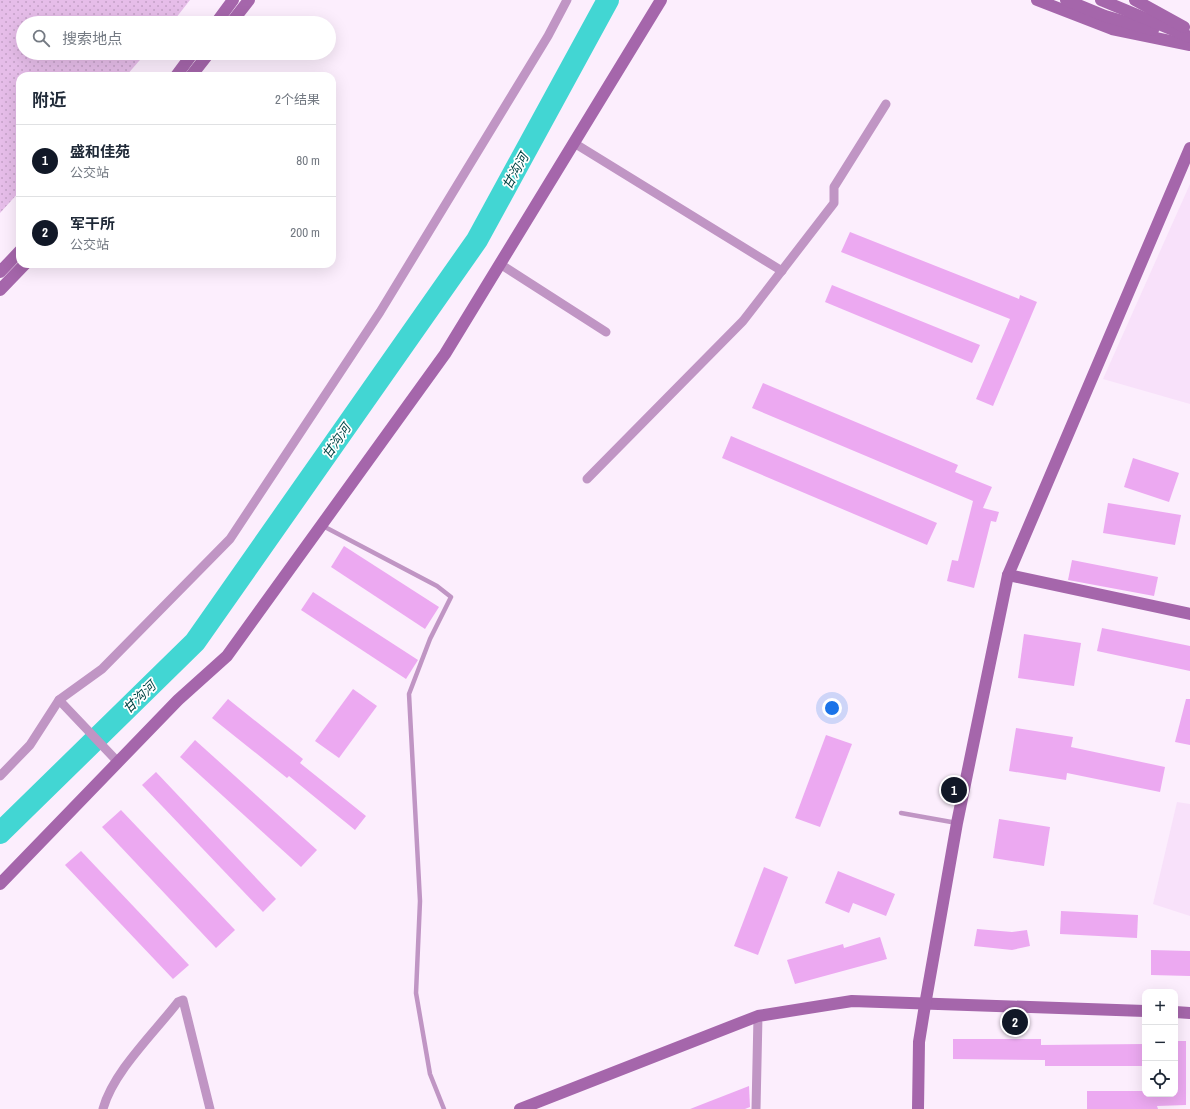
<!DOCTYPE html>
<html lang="zh">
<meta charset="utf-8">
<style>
:root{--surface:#fff;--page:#f6f6f7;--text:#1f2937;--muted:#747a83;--line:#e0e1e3;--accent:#111827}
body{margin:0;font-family:"Archivo Narrow","Noto Sans SC",sans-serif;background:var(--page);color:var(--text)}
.controls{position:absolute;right:12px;bottom:12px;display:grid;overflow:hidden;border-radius:8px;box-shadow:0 4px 16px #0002}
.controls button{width:36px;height:36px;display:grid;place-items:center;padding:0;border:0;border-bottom:1px solid var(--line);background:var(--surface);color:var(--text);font:20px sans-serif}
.you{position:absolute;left:832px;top:708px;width:14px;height:14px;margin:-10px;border:3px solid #fff;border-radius:50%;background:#1a73e8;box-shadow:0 0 0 6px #1a73e833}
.badge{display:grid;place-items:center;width:26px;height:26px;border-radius:50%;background:var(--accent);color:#fff;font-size:13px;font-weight:700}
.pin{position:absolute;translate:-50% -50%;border:2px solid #fff;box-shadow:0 1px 4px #0006}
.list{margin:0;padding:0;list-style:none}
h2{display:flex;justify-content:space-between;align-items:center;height:52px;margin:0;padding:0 16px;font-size:17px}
h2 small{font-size:13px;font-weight:400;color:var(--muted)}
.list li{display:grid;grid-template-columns:26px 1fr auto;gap:12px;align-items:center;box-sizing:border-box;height:72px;padding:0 16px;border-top:1px solid var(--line)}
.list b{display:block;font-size:15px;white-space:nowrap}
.list p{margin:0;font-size:13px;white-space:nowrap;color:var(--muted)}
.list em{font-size:13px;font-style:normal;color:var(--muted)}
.icon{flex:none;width:22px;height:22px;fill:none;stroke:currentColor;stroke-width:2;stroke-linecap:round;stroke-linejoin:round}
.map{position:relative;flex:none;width:1190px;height:1109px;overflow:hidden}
.search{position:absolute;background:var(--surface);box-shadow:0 4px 16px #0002;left:16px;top:16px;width:320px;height:44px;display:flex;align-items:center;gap:10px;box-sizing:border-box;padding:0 14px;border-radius:22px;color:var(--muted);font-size:15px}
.panel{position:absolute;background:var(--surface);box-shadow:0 4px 16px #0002;left:16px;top:72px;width:320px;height:196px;border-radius:12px}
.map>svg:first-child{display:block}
.built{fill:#f8e1fa}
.grass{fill:url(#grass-dots)}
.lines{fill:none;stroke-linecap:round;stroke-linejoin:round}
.river{stroke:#42d6d3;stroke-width:22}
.building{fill:#eca9f1}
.lane{stroke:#c095c4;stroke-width:4.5}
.street{stroke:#c095c4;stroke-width:9}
.secondary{stroke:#a566ab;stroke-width:12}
.labels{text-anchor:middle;stroke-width:3.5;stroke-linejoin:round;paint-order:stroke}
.water-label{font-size:13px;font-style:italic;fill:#004544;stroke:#fff}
</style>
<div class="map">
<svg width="1190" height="1109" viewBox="0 0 1190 1109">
<defs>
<pattern id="grass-dots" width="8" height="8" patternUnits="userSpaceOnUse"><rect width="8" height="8" fill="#e6bde9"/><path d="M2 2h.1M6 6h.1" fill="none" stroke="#c4a1c7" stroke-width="1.8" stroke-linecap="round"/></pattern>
</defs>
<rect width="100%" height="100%" fill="#fceefd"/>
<g class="built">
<path d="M 1190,184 L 1190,404 L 1103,379 Z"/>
<path d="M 1177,802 L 1190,804 L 1190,916 L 1153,904 Z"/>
</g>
<path class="grass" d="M 0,0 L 190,0 L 172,23 L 23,23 L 23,53 L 146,53 L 126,76 L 20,76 L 20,191 L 0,213 Z"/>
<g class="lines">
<path class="river" d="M 0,833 L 195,642 L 477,240 L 608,0"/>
</g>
<g class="building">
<path d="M 850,232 L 1019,299 L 1020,295 L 1037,302 L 993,406 L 976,399 L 1010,319 L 841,252 Z"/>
<path d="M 832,285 L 980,345 L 972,363 L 825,302 Z"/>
<path d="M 763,383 L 958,465 L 955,472 L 992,487 L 983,508 L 999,512 L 996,522 L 991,521 L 974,588 L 947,581 L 952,560 L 958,561 L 973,501 L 752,408 Z"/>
<path d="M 731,436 L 937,523 L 927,545 L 722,458 Z"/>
<path d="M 1133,458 L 1179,473 L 1169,502 L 1124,487 Z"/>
<path d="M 1108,503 L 1181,515 L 1175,545 L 1103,533 Z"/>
<path d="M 344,546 L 439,607 L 425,629 L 331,567 Z"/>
<path d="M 1072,560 L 1158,577 L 1154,596 L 1068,580 Z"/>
<path d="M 313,592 L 418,660 L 406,679 L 301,610 Z"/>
<path d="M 1102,628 L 1190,646 L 1190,671 L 1097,651 Z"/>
<path d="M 1024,634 L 1081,643 L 1074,686 L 1018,678 Z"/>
<path d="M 353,689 L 377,706 L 339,758 L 315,741 Z"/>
<path d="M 228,699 L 303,759 L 300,763 L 366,816 L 355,830 L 289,776 L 287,778 L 212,718 Z"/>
<path d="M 1186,699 L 1190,699 L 1190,745 L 1175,742 Z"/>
<path d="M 1016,728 L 1073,737 L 1071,747 L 1165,767 L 1160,792 L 1067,773 L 1066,780 L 1009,771 Z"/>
<path d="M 826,735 L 852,744 L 820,827 L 795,818 Z"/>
<path d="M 195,740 L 317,850 L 301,867 L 180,757 Z"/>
<path d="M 156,772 L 276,899 L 263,912 L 142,785 Z"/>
<path d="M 121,810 L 235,930 L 216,948 L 102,827 Z"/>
<path d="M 999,819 L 1050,827 L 1044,866 L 993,858 Z"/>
<path d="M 81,851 L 189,965 L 173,979 L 65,865 Z"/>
<path d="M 764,867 L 788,877 L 758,955 L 734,946 Z"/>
<path d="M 838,871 L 895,894 L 886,916 L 853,903 L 849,913 L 825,903 Z"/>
<path d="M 1061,911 L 1138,915 L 1137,938 L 1060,934 Z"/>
<path d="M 977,929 L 1012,932 L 1027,930 L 1030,946 L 1012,950 L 974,946 Z"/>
<path d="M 880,937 L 887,959 L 795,984 L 787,960 L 843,944 L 844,948 Z"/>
<path d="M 1151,950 L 1190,951 L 1190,976 L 1151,975 Z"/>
<path d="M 953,1039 L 1041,1039 L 1041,1045 L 1145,1044 L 1145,1066 L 1045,1066 L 1045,1060 L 953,1059 Z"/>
<path d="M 1175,1041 L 1186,1041 L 1186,1105 L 1157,1106 L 1158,1109 L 1087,1109 L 1087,1091 L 1145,1091 L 1145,1094 L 1175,1094 Z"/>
<path d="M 749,1086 L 750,1107 L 745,1109 L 690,1109 Z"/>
</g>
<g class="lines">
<g class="lane">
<path d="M 323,526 L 437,586 L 451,597 L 430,639 L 409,694 L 420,901 L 416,993 L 430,1074 L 444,1109"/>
<path d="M 901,813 L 957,823"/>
</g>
<g class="street">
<path d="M 574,143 L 782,271"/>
<path d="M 500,264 L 606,332"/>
<path d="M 587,479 L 743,321 L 834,203 L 834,187 L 886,104"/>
<path d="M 59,700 L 118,762"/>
<path d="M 0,776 L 30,745 L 59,700 L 102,669 L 230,539 L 380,312 L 548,36 L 567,0"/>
<path d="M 103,1109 C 113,1072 154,1033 178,1002 L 183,1000 L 210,1109"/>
<path d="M 756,1109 L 758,1016"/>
</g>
<g class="secondary">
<path d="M 1037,0 L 1112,29 L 1190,45"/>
<path d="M 1066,0 L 1105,16 L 1153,30"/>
<path d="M 1101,0 L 1190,37"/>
<path d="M 1135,0 L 1184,27"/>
<path d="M 216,23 L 233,0"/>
<path d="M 231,23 L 249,0"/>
<path d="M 176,76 L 193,53"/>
<path d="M 191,76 L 209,53"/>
<path d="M 0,272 L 20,251"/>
<path d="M 0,290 L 25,264"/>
<path d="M 1008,575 L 1190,614"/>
<path d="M 0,884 L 178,700 L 227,656 L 445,354 L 661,0"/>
<path d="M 1175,1012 L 1190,1013"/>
<path d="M 520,1109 L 758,1016 L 852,1001 L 1145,1011"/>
<path d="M 918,1109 L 919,1042 L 925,1005 L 957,823 L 1008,575 L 1190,148"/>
</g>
</g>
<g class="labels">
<g class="water-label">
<text transform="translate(515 171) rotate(-61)" y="5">甘沟河</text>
<text transform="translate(336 441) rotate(-55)" y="5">甘沟河</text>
<text transform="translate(139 697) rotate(-44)" y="5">甘沟河</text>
</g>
</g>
</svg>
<div class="controls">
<button>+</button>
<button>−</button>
<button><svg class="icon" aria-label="locate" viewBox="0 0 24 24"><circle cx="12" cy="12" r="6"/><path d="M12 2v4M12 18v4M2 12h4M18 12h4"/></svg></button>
</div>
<div class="you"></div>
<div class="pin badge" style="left:954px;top:790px">1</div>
<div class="pin badge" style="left:1015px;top:1022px">2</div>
<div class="search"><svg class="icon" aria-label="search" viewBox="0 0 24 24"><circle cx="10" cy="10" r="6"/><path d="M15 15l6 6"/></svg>搜索地点</div>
<section class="panel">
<h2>附近<small>2个结果</small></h2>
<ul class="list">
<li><span class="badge">1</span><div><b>盛和佳苑</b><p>公交站</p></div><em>80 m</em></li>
<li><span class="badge">2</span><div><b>军干所</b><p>公交站</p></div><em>200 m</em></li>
</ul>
</section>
</div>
